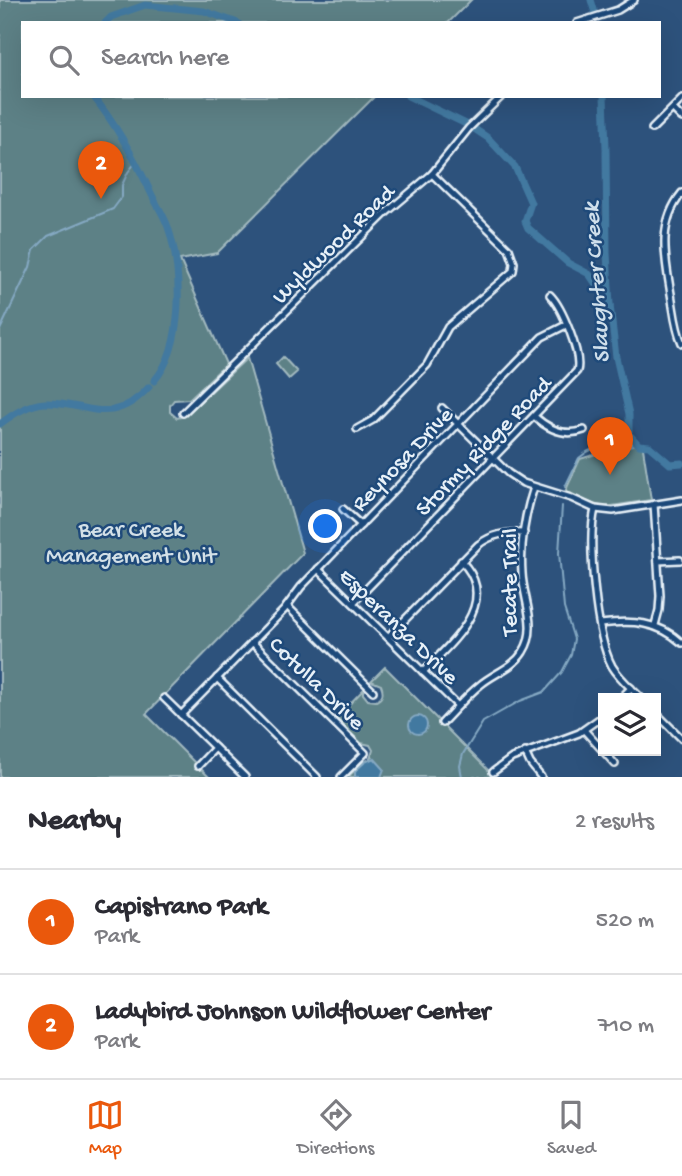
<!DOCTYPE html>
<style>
:root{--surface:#fff;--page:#f2f2f3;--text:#2b2b33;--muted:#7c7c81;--line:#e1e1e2;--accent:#ea580c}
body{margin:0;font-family:"Gochi Hand",sans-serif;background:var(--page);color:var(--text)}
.controls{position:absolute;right:21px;bottom:21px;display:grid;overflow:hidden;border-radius:0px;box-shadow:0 7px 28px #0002}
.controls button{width:63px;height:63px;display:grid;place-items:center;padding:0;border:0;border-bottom:2px solid var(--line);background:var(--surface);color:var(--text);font:35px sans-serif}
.you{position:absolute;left:326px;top:527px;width:24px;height:24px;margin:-18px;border:5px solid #fff;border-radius:50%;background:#1a73e8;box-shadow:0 0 0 10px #1a73e833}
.badge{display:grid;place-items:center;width:46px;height:46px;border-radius:50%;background:var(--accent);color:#fff;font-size:23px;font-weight:700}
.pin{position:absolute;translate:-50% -58px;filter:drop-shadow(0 2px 4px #0008)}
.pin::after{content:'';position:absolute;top:37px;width:24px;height:21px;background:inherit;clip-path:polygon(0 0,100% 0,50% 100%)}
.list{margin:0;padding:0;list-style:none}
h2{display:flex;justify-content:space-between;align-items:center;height:91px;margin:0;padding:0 28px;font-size:30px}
h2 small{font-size:23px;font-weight:400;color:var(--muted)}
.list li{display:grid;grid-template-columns:46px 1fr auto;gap:21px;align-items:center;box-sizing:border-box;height:105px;padding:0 28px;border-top:2px solid var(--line)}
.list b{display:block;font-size:26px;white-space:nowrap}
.list p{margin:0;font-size:23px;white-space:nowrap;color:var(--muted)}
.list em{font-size:23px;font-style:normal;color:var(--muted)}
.icon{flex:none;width:38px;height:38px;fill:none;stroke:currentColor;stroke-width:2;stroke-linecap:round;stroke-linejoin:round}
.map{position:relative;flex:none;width:682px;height:777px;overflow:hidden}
.search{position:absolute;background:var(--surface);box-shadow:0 7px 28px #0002;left:21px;right:21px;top:21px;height:77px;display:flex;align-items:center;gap:18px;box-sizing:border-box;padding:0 24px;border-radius:0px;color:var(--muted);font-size:26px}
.sheet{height:301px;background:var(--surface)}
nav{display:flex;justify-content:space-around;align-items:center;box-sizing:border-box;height:98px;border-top:2px solid var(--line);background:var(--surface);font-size:19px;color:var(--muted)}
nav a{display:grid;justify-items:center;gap:4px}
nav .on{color:var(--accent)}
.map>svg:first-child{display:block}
.green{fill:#5d8186;stroke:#a2b9bf;stroke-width:2}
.water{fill:#4379a0;stroke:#85a9c3;stroke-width:2}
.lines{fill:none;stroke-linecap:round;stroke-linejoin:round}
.stream{stroke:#85a9c3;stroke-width:2}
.river{stroke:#4379a0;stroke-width:7}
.minor-casing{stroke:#e8f1f8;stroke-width:10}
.minor{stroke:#1f4a7a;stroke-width:5}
.labels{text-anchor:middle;stroke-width:5;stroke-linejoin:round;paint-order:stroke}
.street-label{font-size:23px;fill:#e8f1f8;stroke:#1f4a7a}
.park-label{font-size:23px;fill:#d3e0e7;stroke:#1f4a7a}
.water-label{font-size:24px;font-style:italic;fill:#cfdfeb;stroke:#1f4a7a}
</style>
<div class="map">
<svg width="682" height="777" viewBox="0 0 682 777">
<rect width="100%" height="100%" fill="#2d527c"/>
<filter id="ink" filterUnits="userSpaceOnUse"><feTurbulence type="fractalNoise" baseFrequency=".0143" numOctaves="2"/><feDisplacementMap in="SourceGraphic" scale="14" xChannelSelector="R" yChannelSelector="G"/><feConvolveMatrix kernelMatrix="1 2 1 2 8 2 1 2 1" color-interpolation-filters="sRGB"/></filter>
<g filter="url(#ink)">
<g class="green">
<path d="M 0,0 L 471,0 L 448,23 L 23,23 L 23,96 L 375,96 L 217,253 L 180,260 L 226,364 L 189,399 L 174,400 L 170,405 L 170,412 L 177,418 L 185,416 L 247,358 L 303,553 L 146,714 L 209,777 L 0,777 Z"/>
<path d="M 283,357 L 297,372 L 289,379 L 276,364 Z"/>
<path d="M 635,442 L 643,448 L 651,500 L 605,507 L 593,504 L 565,492 L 580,459 Z"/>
<path d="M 385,667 L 492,774 L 491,777 L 348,777 L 362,763 L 370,759 L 373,750 L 370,745 L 361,743 L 336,718 L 363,690 L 363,694 L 368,700 L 376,701 C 383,698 384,692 381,685 L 371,681 Z"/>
</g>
<g class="water">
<circle cx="418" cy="725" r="9"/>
<path d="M 374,758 L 384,769 L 381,777 L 355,777 L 355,771 L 365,762 Z"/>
</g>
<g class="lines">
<g class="stream">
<path d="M 0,330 L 30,267 L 34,250 L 48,236 L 113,209 L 122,197 L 122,185 L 128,172 L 136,162"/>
<path d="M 565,487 L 579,458 L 587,452 L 593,449 L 615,449 L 637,444"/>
<path d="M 462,777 L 460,766 L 463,754 L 483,722 L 520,701 L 544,692 L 562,672 L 571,655 L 574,639 L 564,608 L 559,553 L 562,506"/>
</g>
<g class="river">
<path d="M 591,0 L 595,13"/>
<path d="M 105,23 L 111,17 L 145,5 L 204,11 L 238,23"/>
<path d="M 93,96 C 117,126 135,159 151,193 C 156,204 164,215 168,227 C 182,269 185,346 154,381"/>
<path d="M 408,96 L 468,125"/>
<path d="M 604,96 L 606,148"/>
<path d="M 473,128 L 488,138 L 515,167 L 531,203 L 525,221 L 528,228 L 568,263 L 589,274 L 610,305"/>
<path d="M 606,151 L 607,253 L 610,305 L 616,357 L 629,414 L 629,434 L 639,445 L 649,446 L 670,464 L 682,463"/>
<path d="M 0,424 C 13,414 28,404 45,403 C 87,402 111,429 149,387"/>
</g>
<g class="minor-casing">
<g id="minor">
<path d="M 577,23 L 618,10 L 634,0"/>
<path d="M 673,109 L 682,118"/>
<path d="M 652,129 L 682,99"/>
<path d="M 682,193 C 657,224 665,258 671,294 C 674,310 675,328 682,343"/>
<path d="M 442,408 L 508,473 L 523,483 L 571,498 L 595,509 L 613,511 L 682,500"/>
<path d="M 183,413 L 387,212 L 432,174 L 469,128 L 502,96"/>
<path d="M 534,416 C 548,429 565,437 584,430"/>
<path d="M 357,429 L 373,420 L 427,365 L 448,327 L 513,271 L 514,263 L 509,249 L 432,174"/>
<path d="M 654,504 L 660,596 L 659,610 L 655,625"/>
<path d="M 343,509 L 361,525"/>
<path d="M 595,509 C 587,542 596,637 612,666 C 619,678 631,688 641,698"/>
<path d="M 658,561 L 680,560"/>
<path d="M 318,569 L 458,706"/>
<path d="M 353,603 L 577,371 C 582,355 562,307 550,295"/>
<path d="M 287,606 L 373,691"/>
<path d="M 600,624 C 631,620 658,621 682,643"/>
<path d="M 388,637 L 478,545 C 492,534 506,532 524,533"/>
<path d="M 252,642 L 365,753 L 341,777"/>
<path d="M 423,672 C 451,643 502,602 461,561"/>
<path d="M 217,678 L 317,777"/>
<path d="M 164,698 L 245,777"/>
<path d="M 621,698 L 631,688"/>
<path d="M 656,713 L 682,739"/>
<path d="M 181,715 L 284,610 L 301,587 L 542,337 L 566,325"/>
<path d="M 442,723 C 454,711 466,696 480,685 C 494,673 513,668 523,652 C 539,628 523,599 522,573 C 520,544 525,514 534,487"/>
<path d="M 584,730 L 615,764"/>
<path d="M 525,752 L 530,763 L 541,777"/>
<path d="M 198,766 L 215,748"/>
<path d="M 493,772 L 512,758 L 579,733 L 603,716"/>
</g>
</g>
<use href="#minor" class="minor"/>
</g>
</g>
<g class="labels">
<g class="street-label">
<text transform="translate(332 243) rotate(-44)" y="8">Wyldwood Road</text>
<text transform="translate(482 445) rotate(-46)" y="8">Stormy Ridge Road</text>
<text transform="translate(401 458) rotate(-46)" y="8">Reynosa Drive</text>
<text transform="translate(508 582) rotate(-90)" y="8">Tecate Trail</text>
<text transform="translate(400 625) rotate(44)" y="8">Esperanza Drive</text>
<text transform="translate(318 682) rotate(44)" y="8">Cotulla Drive</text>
</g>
<g class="park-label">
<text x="131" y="536">Bear Creek<tspan x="131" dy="26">Management Unit</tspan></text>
</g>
<g class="water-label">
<text transform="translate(595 283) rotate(-94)" y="8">Slaughter Creek</text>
</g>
</g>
</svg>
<div class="controls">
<button><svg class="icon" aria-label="layers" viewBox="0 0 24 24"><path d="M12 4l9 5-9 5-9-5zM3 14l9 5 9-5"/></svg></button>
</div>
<div class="you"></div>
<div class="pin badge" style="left:610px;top:475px">1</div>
<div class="pin badge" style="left:101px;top:199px">2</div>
<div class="search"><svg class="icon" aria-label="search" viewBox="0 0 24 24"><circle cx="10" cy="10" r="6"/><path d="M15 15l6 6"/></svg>Search here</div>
</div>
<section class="sheet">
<h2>Nearby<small>2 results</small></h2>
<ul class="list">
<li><span class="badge">1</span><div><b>Capistrano Park</b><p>Park</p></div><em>520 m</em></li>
<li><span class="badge">2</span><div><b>Ladybird Johnson Wildflower Center</b><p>Park</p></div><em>710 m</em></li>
</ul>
</section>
<nav>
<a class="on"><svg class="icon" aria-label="map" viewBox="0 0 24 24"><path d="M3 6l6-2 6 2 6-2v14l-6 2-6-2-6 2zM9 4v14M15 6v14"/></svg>Map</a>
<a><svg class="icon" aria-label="directions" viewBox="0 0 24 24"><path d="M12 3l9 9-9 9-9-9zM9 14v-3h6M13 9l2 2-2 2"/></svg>Directions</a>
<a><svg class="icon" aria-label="saved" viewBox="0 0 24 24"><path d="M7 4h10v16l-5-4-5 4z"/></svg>Saved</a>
</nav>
